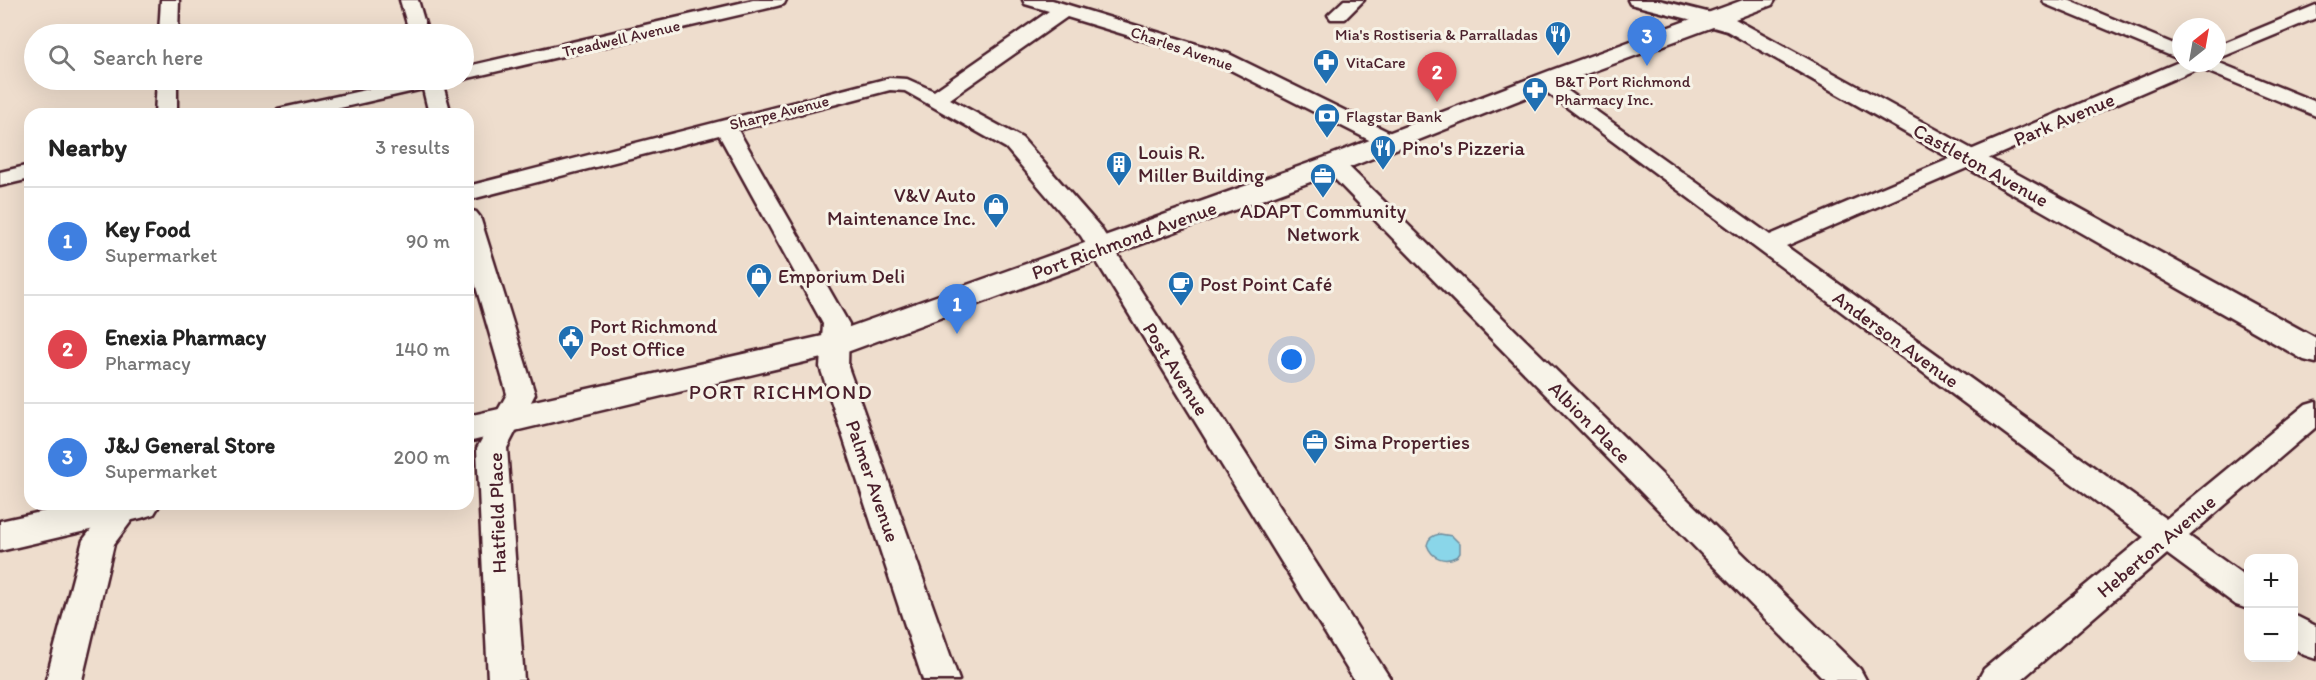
<!DOCTYPE html>
<meta charset="utf-8">
<style>
:root{--surface:#fff;--page:#f6f6f6;--text:#222;--muted:#767676;--line:#e0e0e0;--accent:#ea580c}
body{margin:0;font-family:Itim,sans-serif;background:var(--page);color:var(--text)}
.controls{position:absolute;right:18px;bottom:18px;display:grid;overflow:hidden;border-radius:12px;box-shadow:0 6px 24px #0002}
.controls button{width:54px;height:54px;display:grid;place-items:center;padding:0;border:0;border-bottom:2px solid var(--line);background:var(--surface);color:var(--text);font:30px sans-serif}
.compass{position:absolute;left:2172px;top:18px;width:54px;height:54px;border-radius:50%;background:var(--surface);box-shadow:0 6px 24px #0002;rotate:31deg}
.you{position:absolute;left:1292px;top:360px;width:21px;height:21px;margin:-15px;border:4px solid #fff;border-radius:50%;background:#1a73e8;box-shadow:0 0 0 9px #1a73e833}
.badge{display:grid;place-items:center;width:39px;height:39px;border-radius:50%;background:var(--accent);color:#fff;font-size:20px;font-weight:700}
.pin{position:absolute;translate:-50% -50px;filter:drop-shadow(0 2px 3px #0008)}
.pin::after{content:'';position:absolute;top:32px;width:21px;height:18px;background:inherit;clip-path:polygon(0 0,100% 0,50% 100%)}
.list{margin:0;padding:0;list-style:none}
h2{display:flex;justify-content:space-between;align-items:center;height:78px;margin:0;padding:0 24px;font-size:26px}
h2 small{font-size:20px;font-weight:400;color:var(--muted)}
.list li{display:grid;grid-template-columns:39px 1fr auto;gap:18px;align-items:center;box-sizing:border-box;height:108px;padding:0 24px;border-top:2px solid var(--line)}
.list b{display:block;font-size:22px;white-space:nowrap}
.list p{margin:0;font-size:20px;white-space:nowrap;color:var(--muted)}
.list em{font-size:20px;font-style:normal;color:var(--muted)}
.icon{flex:none;width:33px;height:33px;fill:none;stroke:currentColor;stroke-width:2;stroke-linecap:round;stroke-linejoin:round}
.map{position:relative;flex:none;width:2316px;height:680px;overflow:hidden}
.search{position:absolute;background:var(--surface);box-shadow:0 6px 24px #0002;left:24px;top:24px;width:450px;height:66px;display:flex;align-items:center;gap:15px;box-sizing:border-box;padding:0 21px;border-radius:33px;color:var(--muted);font-size:22px}
.panel{position:absolute;background:var(--surface);box-shadow:0 6px 24px #0002;left:24px;top:108px;width:450px;height:402px;border-radius:18px}
.map>svg:first-child{display:block}
.water{fill:#8ad6e9;stroke:#708d9d;stroke-width:1.5}
.lines{fill:none;stroke-linecap:round;stroke-linejoin:round}
.minor-casing{stroke:#4a1f2b;stroke-width:5}
.tertiary-casing{stroke:#4a1f2b;stroke-width:5}
.minor{fill:#f7f3e8;fill-rule:evenodd}
.tertiary{fill:#f7f3e8;fill-rule:evenodd}
.labels{text-anchor:middle;stroke-width:6;stroke-linejoin:round;paint-order:stroke}
.far-poi-label{font-size:16px;fill:#4a1f2b;stroke:#f7f3e8;text-anchor:start}
.far-street-label{font-size:16px;fill:#4a1f2b;stroke:#f7f3e8}
.street-label{font-size:20px;fill:#4a1f2b;stroke:#f7f3e8}
.poi-label{font-size:20px;fill:#4a1f2b;stroke:#f7f3e8;text-anchor:start}
.neighbourhood-label{font-size:21px;letter-spacing:1.5px;fill:#4a1f2b;stroke:#f7f3e8}
</style>
<div class="map">
<svg width="2316" height="680" viewBox="0 0 2316 680">
<rect width="100%" height="100%" fill="#eeddcd"/>
<filter id="ink" filterUnits="userSpaceOnUse"><feTurbulence type="fractalNoise" baseFrequency=".0167" numOctaves="2"/><feDisplacementMap in="SourceGraphic" scale="12" xChannelSelector="R" yChannelSelector="G"/><feConvolveMatrix kernelMatrix="1 2 1 2 8 2 1 2 1" color-interpolation-filters="sRGB"/></filter>
<g filter="url(#ink)">
<path class="water" d="M 1440,534 L 1452,536 L 1460,544 L 1460,553 L 1458,556 C 1445,563 1432,559 1427,545 C 1428,538 1433,535 1440,534 Z"/>
<g class="lines">
<g class="minor-casing">
<g id="minor">
<path d="M 161,0 L 179,0 L 178,34 L 159,34 Z"/>
<path d="M 400,0 L 418,0 L 428,34 L 410,34 Z"/>
<path d="M 753,0 L 786,0 L 784,4 L 777,6 L 464,79 L 464,67 Z"/>
<path d="M 1023,0 L 1052,0 L 1229,54 L 1399,137 L 1402,142 L 1399,147 L 1391,149 L 1383,147 L 1215,62 L 1067,17 L 950,99 L 1022,138 L 1100,227 L 1391,680 L 1354,680 L 1081,236 L 1006,148 L 905,91 L 890,90 L 738,130 L 849,324 L 848,367 L 959,680 L 923,680 L 820,367 L 823,324 L 719,135 L 468,200 L 468,186 L 889,78 L 907,79 L 934,91 L 1049,11 L 1025,4 Z"/>
<path d="M 1344,0 L 1364,0 L 1345,19 L 1331,19 L 1328,15 Z"/>
<path d="M 1628,0 L 1659,0 L 1719,15 L 1722,19 L 1719,23 L 1712,25 L 1630,4 Z"/>
<path d="M 2043,0 L 2068,0 L 2181,47 L 2181,60 L 2045,4 Z"/>
<path d="M 2316,5 L 2316,18 L 2217,59 L 2217,46 Z"/>
<path d="M 2181,61 L 2181,63 L 2217,62 L 2316,102 L 2316,116 L 2199,68 L 1786,246 L 2166,519 L 2306,404 L 2316,401 L 2316,427 L 2189,536 L 2248,578 L 2248,609 L 2236,605 L 2167,554 L 2021,680 L 1978,680 L 1984,669 L 2144,537 L 1533,82 L 1536,78 L 1543,76 L 1550,78 L 1770,235 Z"/>
<path d="M 157,80 L 177,80 L 177,114 L 155,114 Z"/>
<path d="M 411,80 L 447,80 L 443,85 L 451,114 L 429,114 L 423,89 L 314,114 L 275,114 L 278,109 Z"/>
<path d="M 1333,157 L 1341,159 L 1860,669 L 1866,680 L 1825,680 L 1325,169 L 1322,164 L 1325,159 Z"/>
<path d="M 30,165 L 30,179 L 0,186 L 0,172 Z"/>
<path d="M 468,210 L 476,212 L 480,217 L 535,394 L 507,448 L 524,680 L 488,680 L 477,448 L 507,394 L 468,259 Z"/>
<path d="M 111,504 L 144,504 L 114,544 L 82,680 L 46,680 L 83,540 Z"/>
<path d="M 2294,615 L 2316,626 L 2316,659 L 2304,655 L 2294,648 Z"/>
</g>
</g>
<g class="tertiary-casing">
<g id="tertiary">
<path d="M 1743,0 L 1775,0 L 1772,5 L 1735,19 L 2316,338 L 2316,363 L 2304,360 L 1727,31 L 1713,27 L 1567,81 L 1343,170 L 847,352 L 468,442 L 468,416 L 827,335 L 1323,158 L 1549,71 Z"/>
<path d="M 77,504 L 160,504 L 154,514 L 141,518 L 0,551 L 0,521 Z"/>
</g>
</g>
<use href="#minor" class="minor"/>
<use href="#tertiary" class="tertiary"/>
</g>
</g>
<defs>
<g id="restaurant-pin" transform="scale(1.35)"><path d="M0 17L-7.5 6A9.5 9.5 0 1 1 7.5 6Z" fill="#1f6fb2" stroke="#f7f3e8"/><path d="M-5-6h1v4h1v-4h1v4h1v-4h1v5L-1.5 .5V6h-2V.5L-5-1ZM5-6V6H3V1.5H1.5Q1.5-4 5-6Z" fill="#fff"/></g>
<g id="pharmacy-pin" transform="scale(1.35)"><path d="M0 17L-7.5 6A9.5 9.5 0 1 1 7.5 6Z" fill="#1f6fb2" stroke="#f7f3e8"/><path d="M-2-6h4v4h4v4h-4v4h-4v-4h-4v-4h4Z" fill="#fff"/></g>
<g id="bank-pin" transform="scale(1.35)"><path d="M0 17L-7.5 6A9.5 9.5 0 1 1 7.5 6Z" fill="#1f6fb2" stroke="#f7f3e8"/><path d="M-6-4H6V4H-6ZM0-2.3a2.3 2.3 0 1 0 0 4.6a2.3 2.3 0 1 0 0-4.6Z" fill="#fff"/></g>
<g id="building-pin" transform="scale(1.35)"><path d="M0 17L-7.5 6A9.5 9.5 0 1 1 7.5 6Z" fill="#1f6fb2" stroke="#f7f3e8"/><path d="M-4-6H4V6H1V3H-1V6H-4ZM-2.5-4.3h1.7v1.8h-1.7ZM.8-4.3h1.7v1.8H.8ZM-2.5-1h1.7V.8h-1.7ZM.8-1h1.7V.8H.8Z" fill="#fff"/></g>
<g id="office-pin" transform="scale(1.35)"><path d="M0 17L-7.5 6A9.5 9.5 0 1 1 7.5 6Z" fill="#1f6fb2" stroke="#f7f3e8"/><path d="M-6-3h4V-5.5h4V-3h4V5H-6ZM-1-4.5V-3h2v-1.5ZM-6 0V1H6V0Z" fill="#fff"/></g>
<g id="shop-pin" transform="scale(1.35)"><path d="M0 17L-7.5 6A9.5 9.5 0 1 1 7.5 6Z" fill="#1f6fb2" stroke="#f7f3e8"/><path d="M-5-2.5h2.3a2.7 3.5 0 0 1 5.4 0H5L5.5 6h-11ZM-1.5-2.5h3a1.5 2.3 0 0 0-3 0Z" fill="#fff"/></g>
<g id="cafe-pin" transform="scale(1.35)"><path d="M0 17L-7.5 6A9.5 9.5 0 1 1 7.5 6Z" fill="#1f6fb2" stroke="#f7f3e8"/><path d="M-5.5-4.5H6V0H3Q3 3.5 0 3.5H-2.5Q-5.5 3.5-5.5 0ZM3-3.2v2h1.7v-2ZM-6 4.5H4V6H-6Z" fill="#fff"/></g>
<g id="civic-pin" transform="scale(1.35)"><path d="M0 17L-7.5 6A9.5 9.5 0 1 1 7.5 6Z" fill="#1f6fb2" stroke="#f7f3e8"/><path d="M-.6-6.5H3V-4.5H.6V-3L4-1V1h2V6H-6V1h2V-1L-.6-3ZM-1.2 2.5V6h2.4V2.5Z" fill="#fff"/></g>
</defs>
<g fill-rule="evenodd">
<use href="#restaurant-pin" x="1558" y="34"/>
<use href="#pharmacy-pin" x="1326" y="62"/>
<use href="#pharmacy-pin" x="1535" y="90"/>
<use href="#bank-pin" x="1327" y="116"/>
<use href="#restaurant-pin" x="1383" y="148"/>
<use href="#building-pin" x="1119" y="164"/>
<use href="#office-pin" x="1323" y="176"/>
<use href="#shop-pin" x="996" y="206"/>
<use href="#shop-pin" x="759" y="276"/>
<use href="#cafe-pin" x="1181" y="284"/>
<use href="#civic-pin" x="571" y="338"/>
<use href="#office-pin" x="1315" y="442"/>
</g>
<g class="labels">
<g class="far-poi-label">
<text x="1538" y="40" text-anchor="end">Mia's Rostiseria &amp; Parralladas</text>
<text x="1346" y="68">VitaCare</text>
<text x="1555" y="87">B&amp;T Port Richmond<tspan x="1555" dy="18">Pharmacy Inc.</tspan></text>
<text x="1346" y="122">Flagstar Bank</text>
</g>
<g class="far-street-label">
<text transform="translate(621 38) rotate(-13)" y="6">Treadwell Avenue</text>
<text transform="translate(1182 48) rotate(19)" y="6">Charles Avenue</text>
<text transform="translate(779 112) rotate(-14)" y="6">Sharpe Avenue</text>
</g>
<g class="street-label">
<text transform="translate(2064 119) rotate(-23)" y="7">Park Avenue</text>
<text transform="translate(1981 165) rotate(29)" y="7">Castleton Avenue</text>
<text transform="translate(1124 240) rotate(-20)" y="7">Port Richmond Avenue</text>
<text transform="translate(1896 339) rotate(36)" y="7">Anderson Avenue</text>
<text transform="translate(1176 369) rotate(58)" y="7">Post Avenue</text>
<text transform="translate(1590 422) rotate(45)" y="7">Albion Place</text>
<text transform="translate(873 481) rotate(71)" y="7">Palmer Avenue</text>
<text transform="translate(497 513) rotate(-92)" y="7">Hatfield Place</text>
<text transform="translate(2156 546) rotate(-40)" y="7">Heberton Avenue</text>
</g>
<g class="poi-label">
<text x="1402" y="155">Pino's Pizzeria</text>
<text x="1138" y="159">Louis R.<tspan x="1138" dy="23">Miller Building</tspan></text>
<text x="976" y="202" text-anchor="end">V&amp;V Auto<tspan x="976" dy="23">Maintenance Inc.</tspan></text>
<text x="1323" y="218" text-anchor="middle">ADAPT Community<tspan x="1323" dy="23">Network</tspan></text>
<text x="778" y="283">Emporium Deli</text>
<text x="1200" y="291">Post Point Café</text>
<text x="590" y="333">Port Richmond<tspan x="590" dy="23">Post Office</tspan></text>
<text x="1334" y="449">Sima Properties</text>
</g>
<g class="neighbourhood-label">
<text x="781" y="399">PORT RICHMOND</text>
</g>
</g>
</svg>
<div class="controls">
<button>+</button>
<button>−</button>
</div>
<svg class="compass" viewBox="-18 -18 36 36"><path d="M0-13l5 13h-10z" fill="#e53935"/><path d="M0 13l5-13h-10z" fill="#767676"/></svg>
<div class="you"></div>
<div class="pin badge" style="left:957px;top:334px;background:#3f7fe0">1</div>
<div class="pin badge" style="left:1437px;top:102px;background:#e0444e">2</div>
<div class="pin badge" style="left:1647px;top:66px;background:#3f7fe0">3</div>
<div class="search"><svg class="icon" aria-label="search" viewBox="0 0 24 24"><circle cx="10" cy="10" r="6"/><path d="M15 15l6 6"/></svg>Search here</div>
<section class="panel">
<h2>Nearby<small>3 results</small></h2>
<ul class="list">
<li><span class="badge" style="background:#3f7fe0">1</span><div><b>Key Food</b><p>Supermarket</p></div><em>90 m</em></li>
<li><span class="badge" style="background:#e0444e">2</span><div><b>Enexia Pharmacy</b><p>Pharmacy</p></div><em>140 m</em></li>
<li><span class="badge" style="background:#3f7fe0">3</span><div><b>J&amp;J General Store</b><p>Supermarket</p></div><em>200 m</em></li>
</ul>
</section>
</div>
